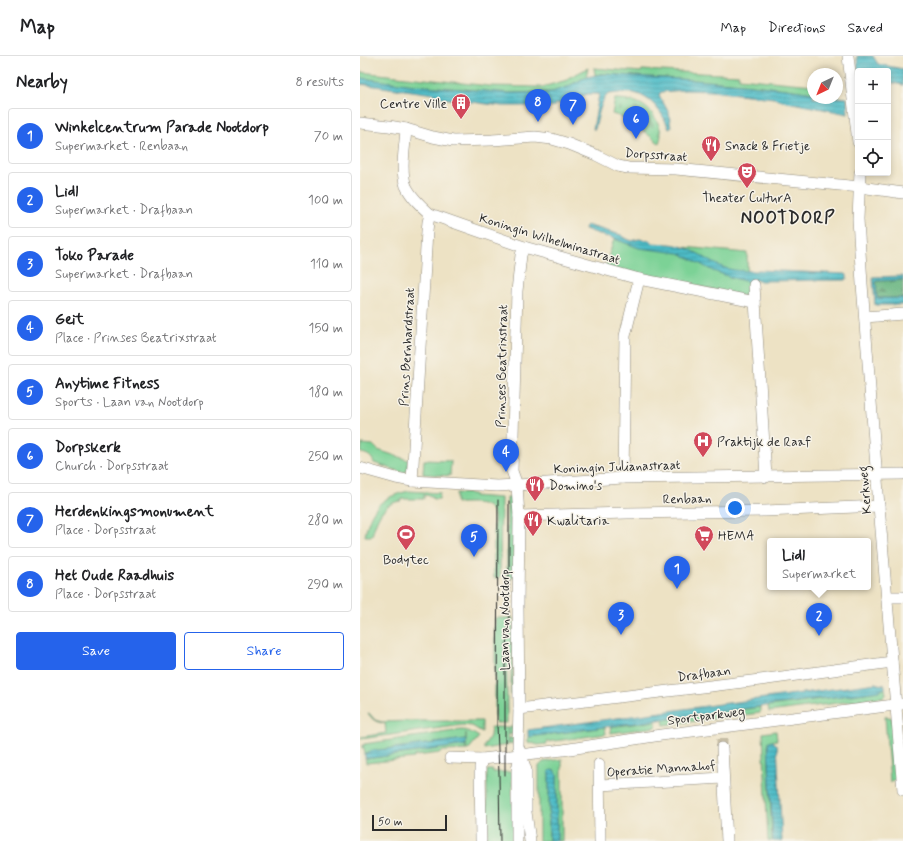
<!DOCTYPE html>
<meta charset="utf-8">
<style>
:root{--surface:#fff;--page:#f2f2f2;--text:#202124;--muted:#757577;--line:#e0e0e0;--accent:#2563eb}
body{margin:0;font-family:Mynerve,sans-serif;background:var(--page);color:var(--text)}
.controls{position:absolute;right:12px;top:12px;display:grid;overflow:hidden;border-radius:4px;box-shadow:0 2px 6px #0003}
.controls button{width:36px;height:36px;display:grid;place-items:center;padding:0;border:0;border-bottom:1px solid var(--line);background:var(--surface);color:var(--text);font:20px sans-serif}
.compass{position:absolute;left:447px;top:12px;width:36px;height:36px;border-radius:50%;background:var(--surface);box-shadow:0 2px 6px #0003;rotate:223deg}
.scale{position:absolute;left:12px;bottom:10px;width:75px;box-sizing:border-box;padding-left:4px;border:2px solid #2b2b2b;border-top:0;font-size:11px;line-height:14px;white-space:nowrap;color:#2b2b2b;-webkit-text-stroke:3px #f7f3e8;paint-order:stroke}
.you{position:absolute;left:375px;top:452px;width:14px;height:14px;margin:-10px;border:3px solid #fff;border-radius:50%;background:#1a73e8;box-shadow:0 0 0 6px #1a73e833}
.badge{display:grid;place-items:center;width:26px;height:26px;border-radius:50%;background:var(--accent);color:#fff;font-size:13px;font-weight:700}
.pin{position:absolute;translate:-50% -33px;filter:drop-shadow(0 1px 2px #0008)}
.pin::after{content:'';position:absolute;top:21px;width:14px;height:12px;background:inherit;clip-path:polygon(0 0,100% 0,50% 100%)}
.popup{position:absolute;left:407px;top:482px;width:104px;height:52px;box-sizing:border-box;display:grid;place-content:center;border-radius:4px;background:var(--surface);filter:drop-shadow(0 1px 3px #0005);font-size:13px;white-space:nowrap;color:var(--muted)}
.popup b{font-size:15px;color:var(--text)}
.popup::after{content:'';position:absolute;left:50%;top:100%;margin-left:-8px;border:8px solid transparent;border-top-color:var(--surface)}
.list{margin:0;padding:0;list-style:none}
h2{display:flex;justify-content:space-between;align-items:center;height:52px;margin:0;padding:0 16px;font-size:17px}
h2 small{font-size:13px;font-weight:400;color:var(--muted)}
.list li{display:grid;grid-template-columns:26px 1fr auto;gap:12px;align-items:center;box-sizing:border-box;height:56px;margin:0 8px 8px;padding:0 8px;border:1px solid var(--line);border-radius:4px}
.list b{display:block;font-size:15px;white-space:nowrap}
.list p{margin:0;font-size:13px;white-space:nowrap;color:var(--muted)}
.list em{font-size:13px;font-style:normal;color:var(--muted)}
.actions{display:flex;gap:8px;padding:12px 16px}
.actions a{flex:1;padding:9px 0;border:1px solid var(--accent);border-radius:4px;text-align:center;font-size:14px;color:var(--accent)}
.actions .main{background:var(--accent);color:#fff}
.icon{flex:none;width:22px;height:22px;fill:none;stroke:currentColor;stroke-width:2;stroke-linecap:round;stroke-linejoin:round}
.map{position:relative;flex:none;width:543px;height:785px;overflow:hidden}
header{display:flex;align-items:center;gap:24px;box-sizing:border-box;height:56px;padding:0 20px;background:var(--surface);border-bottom:1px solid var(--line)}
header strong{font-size:19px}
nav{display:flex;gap:22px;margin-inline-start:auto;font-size:14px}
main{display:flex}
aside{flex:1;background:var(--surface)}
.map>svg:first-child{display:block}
.green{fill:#7cd296;stroke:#547e60}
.forest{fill:url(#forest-firs);stroke:#487055}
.cemetery{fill:url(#cemetery-stones);stroke:#547e60}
.water{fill:url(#water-rules);stroke:#3c7479}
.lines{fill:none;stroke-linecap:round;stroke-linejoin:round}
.minor-tunnel{stroke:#c6bda5;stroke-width:11;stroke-dasharray:11 5.5;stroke-linecap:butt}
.minor-casing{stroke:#8c8678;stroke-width:12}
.minor{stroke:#fff;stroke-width:11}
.tram{stroke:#2b2b2b;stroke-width:1}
.labels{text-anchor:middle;stroke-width:3;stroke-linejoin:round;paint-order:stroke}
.poi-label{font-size:13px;fill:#2b2b2b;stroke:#f7f3e8;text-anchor:start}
.street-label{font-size:13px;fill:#2b2b2b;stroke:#f7f3e8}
.district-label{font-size:17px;font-weight:bold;letter-spacing:1px;fill:#2b2b2b;stroke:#f7f3e8}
</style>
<header>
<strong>Map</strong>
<nav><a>Map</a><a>Directions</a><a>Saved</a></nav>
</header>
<main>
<aside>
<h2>Nearby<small>8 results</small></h2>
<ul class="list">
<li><span class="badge">1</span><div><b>Winkelcentrum Parade Nootdorp</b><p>Supermarket · Renbaan</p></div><em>70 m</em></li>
<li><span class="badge">2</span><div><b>Lidl</b><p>Supermarket · Drafbaan</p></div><em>100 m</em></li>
<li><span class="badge">3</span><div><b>Toko Parade</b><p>Supermarket · Drafbaan</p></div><em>110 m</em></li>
<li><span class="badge">4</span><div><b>Geit</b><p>Place · Prinses Beatrixstraat</p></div><em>150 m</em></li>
<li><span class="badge">5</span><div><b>Anytime Fitness</b><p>Sports · Laan van Nootdorp</p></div><em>180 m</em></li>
<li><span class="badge">6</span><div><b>Dorpskerk</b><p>Church · Dorpsstraat</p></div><em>250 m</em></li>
<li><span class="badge">7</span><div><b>Herdenkingsmonument</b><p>Place · Dorpsstraat</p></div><em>280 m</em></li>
<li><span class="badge">8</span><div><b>Het Oude Raadhuis</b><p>Place · Dorpsstraat</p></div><em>290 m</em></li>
</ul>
<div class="actions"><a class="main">Save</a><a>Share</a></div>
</aside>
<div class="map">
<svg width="543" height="785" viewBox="0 0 543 785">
<defs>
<pattern id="forest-firs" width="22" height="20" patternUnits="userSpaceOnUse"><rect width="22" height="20" fill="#65b47f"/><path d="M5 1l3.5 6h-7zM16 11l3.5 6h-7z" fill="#539368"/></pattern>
<pattern id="cemetery-stones" width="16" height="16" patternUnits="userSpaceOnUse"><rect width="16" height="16" fill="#7cd296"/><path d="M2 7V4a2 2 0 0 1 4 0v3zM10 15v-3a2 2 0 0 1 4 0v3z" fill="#6bb481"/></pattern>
<pattern id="water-rules" width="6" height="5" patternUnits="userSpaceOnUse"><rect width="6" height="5" fill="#4ebcc7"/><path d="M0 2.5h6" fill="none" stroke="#4199a2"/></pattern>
</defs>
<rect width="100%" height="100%" fill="#f7f3e8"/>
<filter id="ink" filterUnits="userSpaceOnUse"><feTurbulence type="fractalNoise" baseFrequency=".025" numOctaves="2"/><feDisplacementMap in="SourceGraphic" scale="8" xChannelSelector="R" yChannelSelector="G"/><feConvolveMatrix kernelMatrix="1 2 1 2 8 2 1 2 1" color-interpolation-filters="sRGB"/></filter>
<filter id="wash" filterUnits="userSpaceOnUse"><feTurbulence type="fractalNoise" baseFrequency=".012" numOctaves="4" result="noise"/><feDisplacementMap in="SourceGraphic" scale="16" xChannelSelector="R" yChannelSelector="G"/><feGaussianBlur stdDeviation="0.9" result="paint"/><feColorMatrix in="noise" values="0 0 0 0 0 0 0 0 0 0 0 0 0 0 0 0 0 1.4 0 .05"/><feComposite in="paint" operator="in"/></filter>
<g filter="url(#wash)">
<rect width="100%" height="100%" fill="#ede2c4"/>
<g class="green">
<path d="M 228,12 L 226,21 L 207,31 L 192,36 L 149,37 L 53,29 L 0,22 L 0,16 L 130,30 L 182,31 L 207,24 L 208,22 Z"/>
<path d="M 234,12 L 281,16 L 282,14 L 379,19 L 379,22 L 453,29 L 453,37 C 384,26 314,23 244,18 L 235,19 Z"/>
<path d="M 254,183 L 260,185 L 387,197 L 388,241 L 245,211 Z"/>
<path d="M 2,388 L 13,389 L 18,394 L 48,404 L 48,414 L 44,417 L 14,407 C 12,401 8,398 1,397 Z"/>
<path d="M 64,404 L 91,405 L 90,420 L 63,418 Z"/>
<path d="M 49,435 L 80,437 L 79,443 L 73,443 L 72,440 L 64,439 L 64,443 L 42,443 L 41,445 C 22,447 16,464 12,480 L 5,480 C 10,452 21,441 49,435 Z"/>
<path d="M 96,437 L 114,438 L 114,440 L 141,442 L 140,522 L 134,522 L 134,460 C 130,443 110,448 96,447 Z"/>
<rect x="147" y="442" width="7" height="80"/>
<path d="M 135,562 L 153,562 L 153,639 L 151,639 L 151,610 L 147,610 L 147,667 L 135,667 Z"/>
<path d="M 525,632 L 526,638 L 523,641 L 409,656 L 408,650 L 519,635 Z"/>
<path d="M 400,651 L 400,657 L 304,669 L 303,664 Z"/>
<path d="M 8,657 L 9,657 L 15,664 L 22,666 L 49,665 L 122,665 L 122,676 L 112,670 L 103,669 L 1,683 L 1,681 L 26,677 L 25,667 C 17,667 12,664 8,657 Z"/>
<path d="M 527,660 L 527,662 L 532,661 L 537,723 L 530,726 L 525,661 Z"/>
<path d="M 296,665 L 296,671 L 251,677 L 250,671 Z"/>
<path d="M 131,671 L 153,671 L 153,678 L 149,679 L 149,672 L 148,672 L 148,688 L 149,688 L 149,682 L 153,682 L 153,688 L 124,693 L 124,690 L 130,680 Z"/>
<path d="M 245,671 L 246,678 L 187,686 L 187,688 L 178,689 L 168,686 L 168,681 Z"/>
<path d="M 101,674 C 108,674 113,677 119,681 L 108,694 L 83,695 L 81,697 L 55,700 L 54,702 L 6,707 L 5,702 L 12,702 L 106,689 L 106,694 L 106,677 L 106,683 L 11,695 L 5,698 L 4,692 L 2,692 L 2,690 L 4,690 L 4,688 Z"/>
<path d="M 416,675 L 417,684 L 408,686 L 412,785 L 408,785 L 403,677 Z"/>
<path d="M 202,703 L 202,785 L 197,785 L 197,719 L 189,715 L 189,785 L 179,785 L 179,710 L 183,706 Z"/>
<path d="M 127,714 L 133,714 L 133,716 L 152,716 L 154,785 L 127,785 Z"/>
</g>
<path class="forest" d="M 543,224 L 543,242 L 517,242 L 516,225 Z"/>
<path class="cemetery" d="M 255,43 C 274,43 288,48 297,65 C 299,69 301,74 301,78 C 301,81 300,84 299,87 C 284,76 270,62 252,58 Z"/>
<g class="water">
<path d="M 497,0 L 513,0 L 518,8 L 543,13 L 543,29 L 528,26 L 528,15 L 498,15 Z"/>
<path d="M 244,18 C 314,23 384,26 453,37 L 453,42 L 477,42 L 477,41 L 487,42 L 488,58 L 422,45 L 414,42 L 351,35 L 325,34 L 301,36 L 299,39 L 309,57 L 311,72 L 309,73 C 303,57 291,41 274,37 C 266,36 257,37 248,38 C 240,46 238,62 235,73 L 233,73 L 239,38 L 228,38 L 204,47 L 195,48 L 195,50 L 178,52 L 177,50 L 142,50 L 75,41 L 74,38 L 0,28 L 0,22 L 53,29 L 149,37 L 192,36 L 207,31 L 226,21 Z"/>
<path d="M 226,169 L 261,179 L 267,183 L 272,185 L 279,183 L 291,185 L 292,187 C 302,188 313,187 323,191 C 337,195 348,205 362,211 C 373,215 384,215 396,215 L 398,214 L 486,218 L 487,219 L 487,223 L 486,224 L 398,225 L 396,224 L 388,226 L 370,221 L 353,215 L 335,205 L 319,197 L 279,192 L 247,180 L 246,181 L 236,177 L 225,173 Z"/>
<path d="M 543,220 L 543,224 L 516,225 L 517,242 L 543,242 L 543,249 L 515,249 L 513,221 Z"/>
<path d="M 517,627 L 517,628 L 525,629 L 525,632 L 519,635 L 168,681 L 168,674 Z"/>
<path d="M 106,683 L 106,689 L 12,702 L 5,702 L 5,698 L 11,695 Z"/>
<path d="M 413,685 L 417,689 L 422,785 L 413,785 L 408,686 Z"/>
<path d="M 192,714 L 195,715 L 197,719 L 197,785 L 189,785 L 189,715 Z"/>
</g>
</g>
<g filter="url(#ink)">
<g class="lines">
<path class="minor-tunnel" d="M 362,683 L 362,692"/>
<g class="minor-casing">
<g id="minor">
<path d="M 488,0 L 498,86"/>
<path d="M 0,67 L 29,70 L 46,73 L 73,81 L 93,85 L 132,84 L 175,81 L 192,83 L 209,88 L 236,99 L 258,110 L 268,112 L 316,113 L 500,131 L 543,137"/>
<path d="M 46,73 C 45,91 40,114 46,130 C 51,141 61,150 70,158 L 164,191 L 279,223 L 395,246"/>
<path d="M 500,117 L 498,163 L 502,228 L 519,450 L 543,734"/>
<path d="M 164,191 L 161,199 L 157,235 L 152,415 L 157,429 L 159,460 L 158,551 L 159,653 L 158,690 L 166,714 L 166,756 L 170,785"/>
<path d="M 394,229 L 406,421"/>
<path d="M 505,261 L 543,258"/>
<path d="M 0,412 L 36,422 L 52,425 L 137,430 L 157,429 L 263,422 L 543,418"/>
<path d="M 263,422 L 265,280 L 279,223"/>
<path d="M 52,425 L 67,175 L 68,166 L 70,158"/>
<path d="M 159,460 L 267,457 L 405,455 L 519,450"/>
<path d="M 527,541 L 543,541"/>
<path d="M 159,653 L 400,624 L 532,606"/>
<path d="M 362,692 L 367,785"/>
<path d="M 90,702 L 122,703 L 203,694 L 301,679 L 542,648"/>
<path d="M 239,708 L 240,785"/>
<path d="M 240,729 L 363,722"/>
<path d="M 121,785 L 120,711 L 122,703"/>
<path d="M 157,785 L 157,714 L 160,699"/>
</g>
</g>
<use href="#minor" class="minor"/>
<g class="tram">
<path d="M 138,444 L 137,669 L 139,718 L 140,785"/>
<path d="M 145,719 L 145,601 L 149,560 L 149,445"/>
</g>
</g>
</g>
<defs>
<g id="building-pin" transform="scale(1)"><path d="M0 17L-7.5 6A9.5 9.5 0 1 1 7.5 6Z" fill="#d1495b" stroke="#f7f3e8"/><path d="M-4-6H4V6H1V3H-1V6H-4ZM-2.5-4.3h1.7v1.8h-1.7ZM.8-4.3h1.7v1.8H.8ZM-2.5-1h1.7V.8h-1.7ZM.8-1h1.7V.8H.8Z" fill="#fff"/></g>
<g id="restaurant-pin" transform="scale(1)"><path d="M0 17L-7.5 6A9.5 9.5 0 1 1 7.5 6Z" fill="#d1495b" stroke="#f7f3e8"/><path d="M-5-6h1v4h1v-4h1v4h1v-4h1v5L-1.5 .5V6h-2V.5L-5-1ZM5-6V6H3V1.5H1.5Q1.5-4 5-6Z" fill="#fff"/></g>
<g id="theatre-pin" transform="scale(1)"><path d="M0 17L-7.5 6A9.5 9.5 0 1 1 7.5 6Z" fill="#d1495b" stroke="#f7f3e8"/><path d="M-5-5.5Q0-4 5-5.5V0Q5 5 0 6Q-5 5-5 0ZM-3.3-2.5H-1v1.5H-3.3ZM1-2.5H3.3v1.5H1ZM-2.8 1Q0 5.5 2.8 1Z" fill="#fff"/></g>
<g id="hospital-pin" transform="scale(1)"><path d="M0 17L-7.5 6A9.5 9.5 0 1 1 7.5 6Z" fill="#d1495b" stroke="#f7f3e8"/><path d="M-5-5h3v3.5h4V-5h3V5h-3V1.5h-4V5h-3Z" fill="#fff"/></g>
<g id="stadium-pin" transform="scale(1)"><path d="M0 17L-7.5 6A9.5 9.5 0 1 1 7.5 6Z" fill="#d1495b" stroke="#f7f3e8"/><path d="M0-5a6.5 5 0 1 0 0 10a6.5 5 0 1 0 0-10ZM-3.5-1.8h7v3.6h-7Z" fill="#fff"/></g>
<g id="supermarket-pin" transform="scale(1)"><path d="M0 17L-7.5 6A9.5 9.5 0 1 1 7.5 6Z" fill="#d1495b" stroke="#f7f3e8"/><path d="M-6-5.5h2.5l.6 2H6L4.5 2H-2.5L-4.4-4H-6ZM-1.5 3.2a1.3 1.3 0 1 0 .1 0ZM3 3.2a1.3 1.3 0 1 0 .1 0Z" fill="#fff"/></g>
</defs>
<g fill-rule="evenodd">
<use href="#building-pin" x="101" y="47"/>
<use href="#restaurant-pin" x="351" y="89"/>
<use href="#theatre-pin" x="387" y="116"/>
<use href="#hospital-pin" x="343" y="385"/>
<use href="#restaurant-pin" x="175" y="429"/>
<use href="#restaurant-pin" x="173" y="464"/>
<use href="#stadium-pin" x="46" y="478"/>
<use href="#supermarket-pin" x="344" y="479"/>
</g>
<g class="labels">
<g class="poi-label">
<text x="87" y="52" text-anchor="end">Centre Ville</text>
<text x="365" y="94">Snack &amp; Frietje</text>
<text x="387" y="146" text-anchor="middle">Theater CulturA</text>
<text x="357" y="390">Praktijk de Raaf</text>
<text x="189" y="434">Domino's</text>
<text x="187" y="469">Kwalitaria</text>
<text x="358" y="484">HEMA</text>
<text x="46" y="508" text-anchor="middle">Bodytec</text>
</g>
<g class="street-label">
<text transform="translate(296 98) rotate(4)" y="5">Dorpsstraat</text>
<text transform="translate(190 182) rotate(17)" y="5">Koningin Wilhelminastraat</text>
<text transform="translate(46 291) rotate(-87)" y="5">Prins Bernhardstraat</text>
<text transform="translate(141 310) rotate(-89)" y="5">Prinses Beatrixstraat</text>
<text transform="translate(257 410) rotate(-2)" y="5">Koningin Julianastraat</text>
<text transform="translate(504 434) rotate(-95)" y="5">Kerkweg</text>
<text transform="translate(327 442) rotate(-1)" y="5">Renbaan</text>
<text transform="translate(144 564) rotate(-90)" y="5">Laan van Nootdorp</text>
<text transform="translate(344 617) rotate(-7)" y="5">Drafbaan</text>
<text transform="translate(346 659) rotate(-7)" y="5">Sportparkweg</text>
<text transform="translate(301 712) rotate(-4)" y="5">Operatie Mannahof</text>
</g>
<g class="district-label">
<text x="428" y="167">NOOTDORP</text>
</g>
</g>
</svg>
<div class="controls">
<button>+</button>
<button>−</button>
<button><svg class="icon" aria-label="locate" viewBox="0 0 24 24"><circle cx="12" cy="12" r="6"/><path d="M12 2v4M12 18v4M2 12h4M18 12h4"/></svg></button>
</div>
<svg class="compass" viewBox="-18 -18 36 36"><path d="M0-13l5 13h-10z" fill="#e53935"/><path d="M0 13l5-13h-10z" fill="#757577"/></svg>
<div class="scale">50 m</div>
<div class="you"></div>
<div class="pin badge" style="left:317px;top:533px">1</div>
<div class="pin badge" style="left:459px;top:580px">2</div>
<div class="popup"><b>Lidl</b>Supermarket</div>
<div class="pin badge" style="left:261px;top:579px">3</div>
<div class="pin badge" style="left:146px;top:416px">4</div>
<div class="pin badge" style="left:114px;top:501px">5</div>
<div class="pin badge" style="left:276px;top:83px">6</div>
<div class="pin badge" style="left:213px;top:69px">7</div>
<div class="pin badge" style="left:178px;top:66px">8</div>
</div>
</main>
